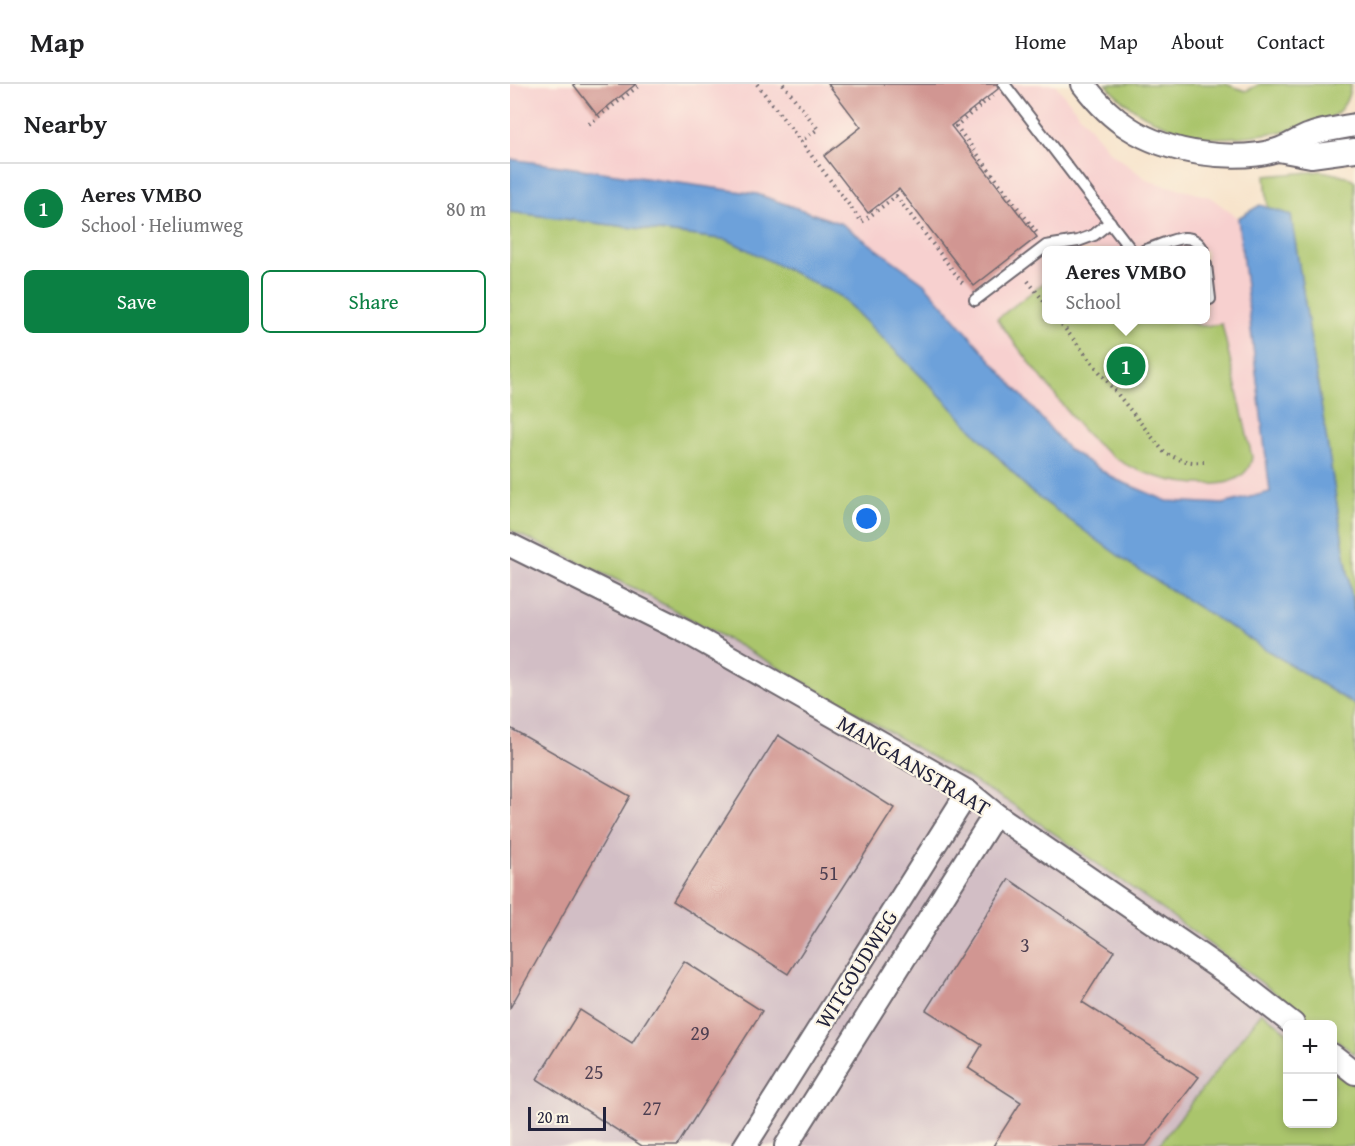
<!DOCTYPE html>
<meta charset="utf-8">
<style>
:root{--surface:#fff;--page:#f6f6f6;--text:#202124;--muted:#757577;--line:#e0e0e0;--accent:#0b8043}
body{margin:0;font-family:"Gentium Book Plus",serif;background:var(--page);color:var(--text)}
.controls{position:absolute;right:18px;bottom:18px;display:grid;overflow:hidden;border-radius:9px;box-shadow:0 3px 9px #0003}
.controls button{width:54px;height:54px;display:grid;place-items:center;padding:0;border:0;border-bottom:2px solid var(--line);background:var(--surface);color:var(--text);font:30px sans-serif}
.scale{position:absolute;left:18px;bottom:15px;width:78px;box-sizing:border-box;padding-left:6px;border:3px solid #22223b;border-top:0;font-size:16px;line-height:21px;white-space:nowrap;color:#22223b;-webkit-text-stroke:4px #fcf5e5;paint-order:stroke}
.you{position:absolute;left:357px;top:435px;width:21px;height:21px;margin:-15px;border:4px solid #fff;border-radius:50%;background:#1a73e8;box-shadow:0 0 0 9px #1a73e833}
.badge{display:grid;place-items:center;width:39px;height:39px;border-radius:50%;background:var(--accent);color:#fff;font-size:20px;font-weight:700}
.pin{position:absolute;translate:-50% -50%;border:3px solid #fff;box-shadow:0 2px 6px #0006}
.popup{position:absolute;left:532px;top:162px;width:168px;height:78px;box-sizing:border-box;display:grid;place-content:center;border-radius:9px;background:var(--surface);filter:drop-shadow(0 2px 4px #0005);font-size:20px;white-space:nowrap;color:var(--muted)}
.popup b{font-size:22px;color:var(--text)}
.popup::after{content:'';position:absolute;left:50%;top:100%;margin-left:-12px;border:12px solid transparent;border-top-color:var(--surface)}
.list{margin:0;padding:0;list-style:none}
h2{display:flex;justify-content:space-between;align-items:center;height:78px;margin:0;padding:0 24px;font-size:26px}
h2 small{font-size:20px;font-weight:400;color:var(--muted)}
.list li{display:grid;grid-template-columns:39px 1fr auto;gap:18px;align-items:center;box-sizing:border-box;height:90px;padding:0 24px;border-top:2px solid var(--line)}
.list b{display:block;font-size:22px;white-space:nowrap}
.list p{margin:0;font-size:20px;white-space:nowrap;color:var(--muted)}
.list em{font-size:20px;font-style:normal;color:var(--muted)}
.actions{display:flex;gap:12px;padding:18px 24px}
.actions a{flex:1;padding:14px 0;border:2px solid var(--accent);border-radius:9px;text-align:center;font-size:21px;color:var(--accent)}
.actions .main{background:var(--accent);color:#fff}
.map{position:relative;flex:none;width:845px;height:1062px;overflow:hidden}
header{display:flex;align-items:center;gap:36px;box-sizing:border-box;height:84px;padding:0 30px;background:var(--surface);border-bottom:2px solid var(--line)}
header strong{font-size:28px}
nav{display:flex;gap:33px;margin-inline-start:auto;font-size:21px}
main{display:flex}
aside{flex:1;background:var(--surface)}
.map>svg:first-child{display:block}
.built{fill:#f7d0cf;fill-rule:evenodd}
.industrial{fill:#d2bec5;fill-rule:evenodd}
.green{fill:#aac56c;stroke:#667454;stroke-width:1.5}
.water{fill:#6da1da;stroke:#48628a;stroke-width:1.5}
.building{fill:#d19692}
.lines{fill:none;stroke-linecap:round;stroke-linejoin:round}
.service-casing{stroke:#6d666d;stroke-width:14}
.minor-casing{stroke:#6d666d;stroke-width:26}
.path{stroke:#6d666d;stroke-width:4;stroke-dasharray:1.5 4.5;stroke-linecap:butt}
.service{stroke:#fff;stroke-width:10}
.minor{stroke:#fff;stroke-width:22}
.labels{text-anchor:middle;stroke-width:4.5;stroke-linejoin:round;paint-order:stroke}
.number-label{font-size:20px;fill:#4e3f51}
.street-label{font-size:22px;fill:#22223b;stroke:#fcf5e5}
</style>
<header>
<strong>Map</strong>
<nav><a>Home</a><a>Map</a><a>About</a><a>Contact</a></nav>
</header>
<main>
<aside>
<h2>Nearby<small></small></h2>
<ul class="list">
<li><span class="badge">1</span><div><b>Aeres VMBO</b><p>School · Heliumweg</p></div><em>80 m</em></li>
</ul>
<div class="actions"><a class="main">Save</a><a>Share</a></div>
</aside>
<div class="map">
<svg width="845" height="1062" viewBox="0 0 845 1062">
<rect width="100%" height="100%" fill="#fcf5e5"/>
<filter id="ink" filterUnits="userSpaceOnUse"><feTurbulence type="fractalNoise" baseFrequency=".0167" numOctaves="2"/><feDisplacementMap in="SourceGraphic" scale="12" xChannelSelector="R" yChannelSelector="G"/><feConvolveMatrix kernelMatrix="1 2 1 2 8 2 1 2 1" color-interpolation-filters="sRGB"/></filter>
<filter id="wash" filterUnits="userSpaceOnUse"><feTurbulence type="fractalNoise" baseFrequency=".008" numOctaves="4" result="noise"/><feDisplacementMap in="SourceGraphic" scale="24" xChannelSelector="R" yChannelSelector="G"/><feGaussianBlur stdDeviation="1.35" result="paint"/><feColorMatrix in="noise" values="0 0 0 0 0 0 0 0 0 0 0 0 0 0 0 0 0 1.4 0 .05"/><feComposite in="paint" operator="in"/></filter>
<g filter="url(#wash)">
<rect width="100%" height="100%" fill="#f7e3ca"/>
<path class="built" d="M 0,0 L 545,0 L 600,68 L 639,97 L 700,113 L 728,134 L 760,408 L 713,420 L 656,417 L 605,395 L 558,365 L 414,199 L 247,110 L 0,75 ZM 536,166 L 696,166 L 696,236 L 536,236 Z"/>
<path class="industrial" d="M 0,439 L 306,575 L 845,950 L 845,1062 L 0,1062 ZM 778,940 L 822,940 L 822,1040 L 778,1040 Z"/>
<g class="green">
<path d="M 596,0 L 715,0 L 736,7 L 750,0 L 841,0 C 839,14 833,27 820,34 C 799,46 715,58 690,52 C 655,44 619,28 596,0 Z"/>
<path d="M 811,87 L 836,92 L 845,98 L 845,534 L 781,132 L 758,124 L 755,92 Z"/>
<path d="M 0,128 L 218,156 L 330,212 L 425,306 L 520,407 L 624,483 L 845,621 L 845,970 L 823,953 L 822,940 L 807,940 L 659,830 L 499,718 L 270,584 L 124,504 L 0,446 Z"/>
<path d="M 536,197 L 536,236 L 671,236 L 692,242 L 712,240 L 742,373 C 740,391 723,399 706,400 C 668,402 623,390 594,366 C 574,351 558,328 543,308 C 524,284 505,260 487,235 Z"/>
<path d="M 752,928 L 777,948 L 778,1040 L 822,1040 L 823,984 L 845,1002 L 845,1062 L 648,1062 Z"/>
</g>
<path class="water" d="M 0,75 L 247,110 L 332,140 L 414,199 L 558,365 L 605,395 L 657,417 L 713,420 L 760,408 L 728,134 L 750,121 L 781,131 L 845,534 L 845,621 L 624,483 L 520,407 L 425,306 L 330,212 L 218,156 L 0,128 Z"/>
<g id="blocks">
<g class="building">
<path d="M 63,0 L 126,0 L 87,31 Z"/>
<path d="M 318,0 L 487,0 L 488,5 L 441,42 L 527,153 L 464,202 L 389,105 L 358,129 L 314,72 L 351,43 Z"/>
<path d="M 0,644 L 120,712 L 0,924 Z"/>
<path d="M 268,651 L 384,724 L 278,890 L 163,817 Z"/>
<path d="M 499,795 L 604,867 L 572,918 L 689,993 L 636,1062 L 483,1062 L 511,1018 L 458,984 L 472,961 L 416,926 Z"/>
<path d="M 174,877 L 252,927 L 167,1062 L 132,1062 L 27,995 L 70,926 L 122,959 Z"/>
</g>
</g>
</g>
<g filter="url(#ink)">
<use href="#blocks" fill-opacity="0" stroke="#6d666d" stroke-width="1.5"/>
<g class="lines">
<g class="service-casing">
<g id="service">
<path d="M 494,0 L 621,166"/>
<path d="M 635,166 C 654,162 680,141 693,166"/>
<path d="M 696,181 L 700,215"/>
<path d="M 465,216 L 536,162 L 568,157 L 584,151 L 600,138"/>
</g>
</g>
<g class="minor-casing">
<g id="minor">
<path d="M 573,0 C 586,17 601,33 619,44 C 657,69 724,79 767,66 C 778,63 788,55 800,51 C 814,45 830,44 845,41"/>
<path d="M 768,66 L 801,72 L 845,66"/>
<path d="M 0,461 L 176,548 L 458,708 L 485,730 L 728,897 L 783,940"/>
<path d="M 822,971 L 845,989"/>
<path d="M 235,1062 L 458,708"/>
<path d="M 276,1062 L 485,730"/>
</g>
</g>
<g class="path">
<path d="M 247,0 L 352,138 L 386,112 L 454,201"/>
<path d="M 273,0 L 308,45 L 291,57"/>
<path d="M 483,11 L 446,42 L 527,149"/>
<path d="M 79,40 L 131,0"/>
<path d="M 518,197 L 536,220"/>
<path d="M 548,236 L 654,368 C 667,376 678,379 694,378"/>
</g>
<use href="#service" class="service"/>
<use href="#minor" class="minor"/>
</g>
</g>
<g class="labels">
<g class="number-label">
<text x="319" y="796">51</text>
<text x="515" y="868">3</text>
<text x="190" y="956">29</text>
<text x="84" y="995">25</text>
<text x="142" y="1031">27</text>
</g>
<g class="street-label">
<text transform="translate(404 681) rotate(31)" y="8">MANGAANSTRAAT</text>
<text transform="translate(346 885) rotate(-58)" y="8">WITGOUDWEG</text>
</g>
</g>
</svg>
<div class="controls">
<button>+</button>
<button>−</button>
</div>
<div class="scale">20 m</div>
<div class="you"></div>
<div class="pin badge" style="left:616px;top:282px">1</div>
<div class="popup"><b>Aeres VMBO</b>School</div>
</div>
</main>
